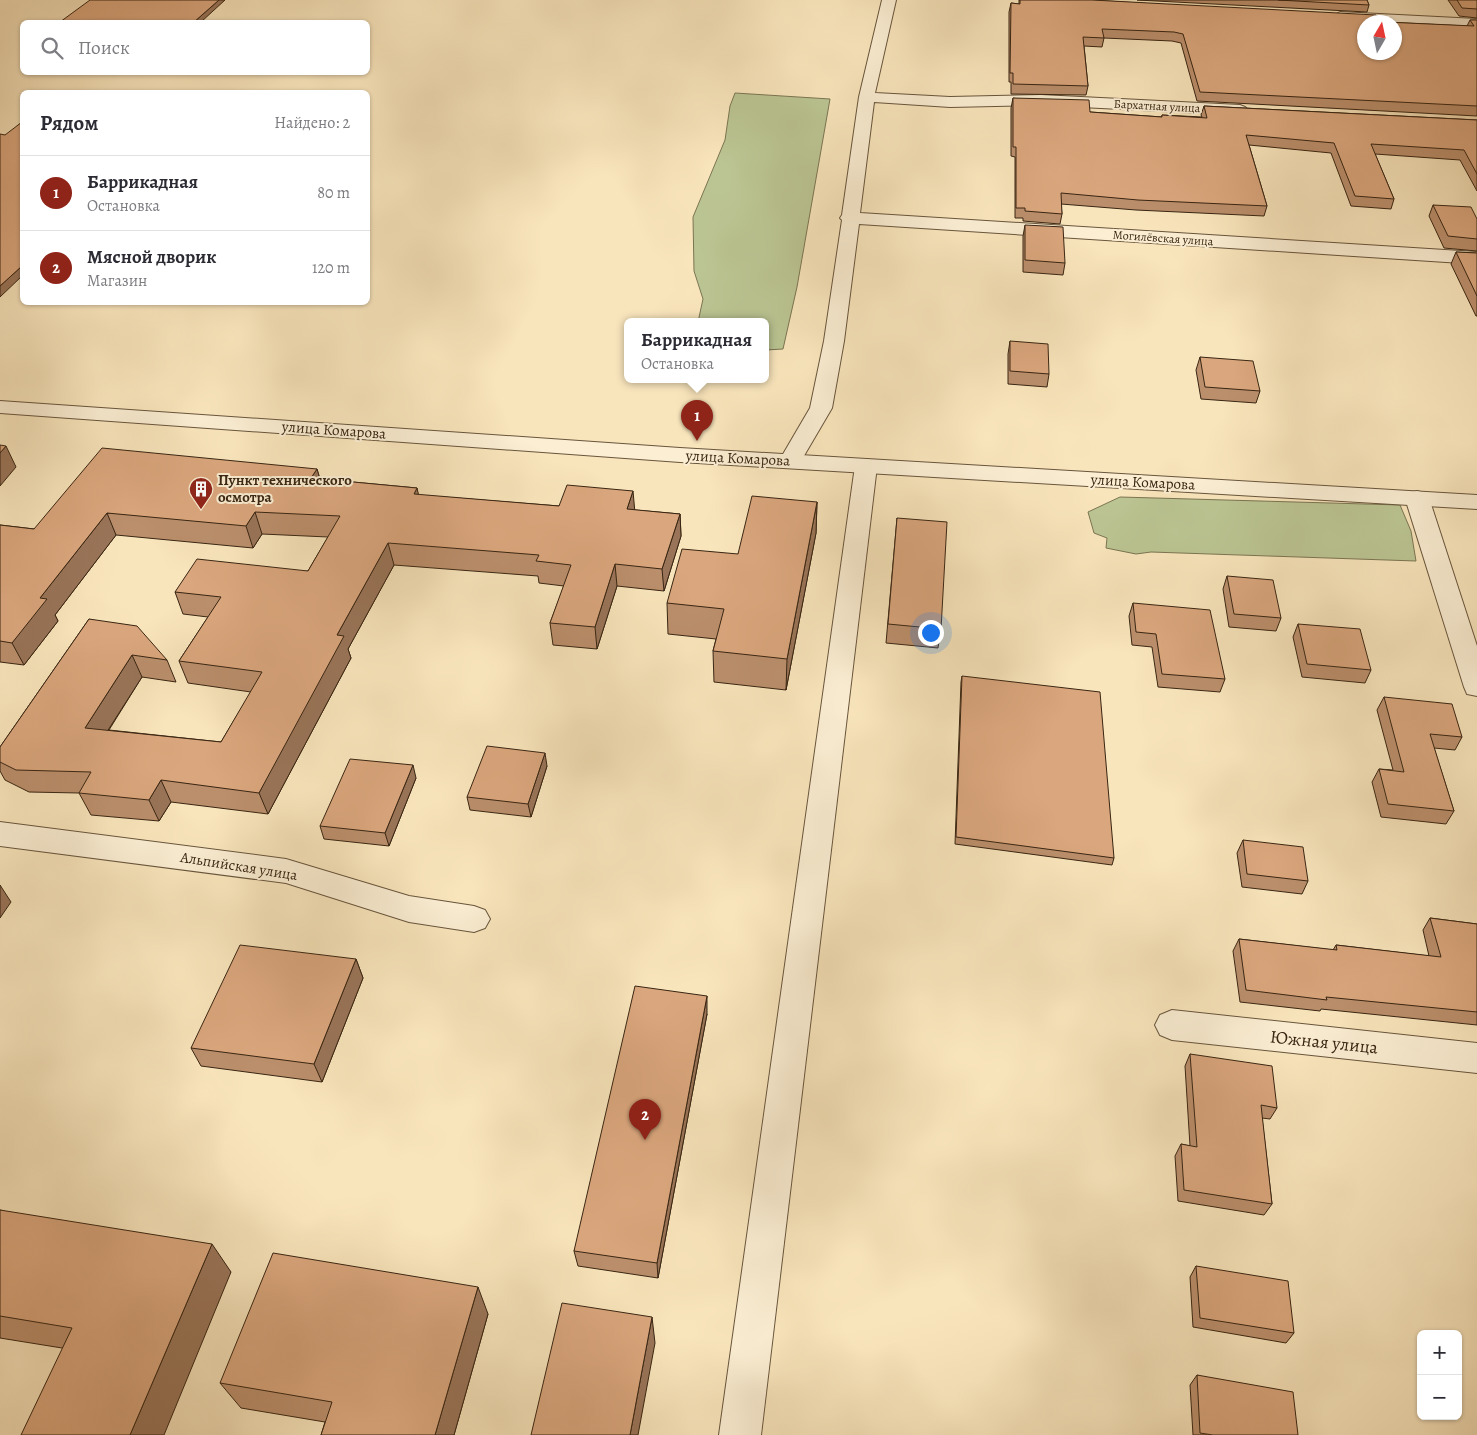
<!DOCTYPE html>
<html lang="ru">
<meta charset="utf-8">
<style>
:root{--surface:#fff;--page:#f2f2f3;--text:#2b2b33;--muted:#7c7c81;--line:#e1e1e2;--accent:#8f2418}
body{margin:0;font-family:Alegreya,serif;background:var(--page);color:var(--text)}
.controls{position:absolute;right:15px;bottom:15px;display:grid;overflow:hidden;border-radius:8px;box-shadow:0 1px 4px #0004}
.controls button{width:45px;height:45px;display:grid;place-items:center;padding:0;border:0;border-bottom:1px solid var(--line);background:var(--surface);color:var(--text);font:25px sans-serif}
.compass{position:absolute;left:1357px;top:15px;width:45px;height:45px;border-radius:50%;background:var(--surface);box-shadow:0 1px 4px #0004;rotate:9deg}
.you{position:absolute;left:930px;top:632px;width:18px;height:18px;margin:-12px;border:4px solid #fff;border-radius:50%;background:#1a73e8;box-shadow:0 0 0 8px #1a73e833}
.badge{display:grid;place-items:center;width:32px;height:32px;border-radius:50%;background:var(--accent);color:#fff;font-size:16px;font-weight:700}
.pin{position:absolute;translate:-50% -41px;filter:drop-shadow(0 1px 2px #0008)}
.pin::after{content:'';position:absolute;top:26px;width:18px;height:15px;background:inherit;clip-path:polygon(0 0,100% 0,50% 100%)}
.popup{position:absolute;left:624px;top:318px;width:145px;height:65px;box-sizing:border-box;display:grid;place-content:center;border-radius:8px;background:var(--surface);filter:drop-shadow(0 1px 4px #0005);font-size:16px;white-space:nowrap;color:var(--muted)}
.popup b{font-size:19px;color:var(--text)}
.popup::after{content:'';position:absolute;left:50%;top:100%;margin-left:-10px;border:10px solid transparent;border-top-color:var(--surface)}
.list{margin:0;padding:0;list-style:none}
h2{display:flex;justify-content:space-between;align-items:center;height:65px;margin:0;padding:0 20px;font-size:21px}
h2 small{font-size:16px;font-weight:400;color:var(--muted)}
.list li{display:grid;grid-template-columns:32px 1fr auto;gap:15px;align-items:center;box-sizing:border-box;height:75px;padding:0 20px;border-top:1px solid var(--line)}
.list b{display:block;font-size:19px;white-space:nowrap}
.list p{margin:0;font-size:16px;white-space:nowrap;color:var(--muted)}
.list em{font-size:16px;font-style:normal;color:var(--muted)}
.icon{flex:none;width:28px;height:28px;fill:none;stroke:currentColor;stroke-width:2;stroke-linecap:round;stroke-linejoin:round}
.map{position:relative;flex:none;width:1477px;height:1435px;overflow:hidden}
.search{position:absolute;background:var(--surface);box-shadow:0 1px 4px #0004;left:20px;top:20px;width:350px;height:55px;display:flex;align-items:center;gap:12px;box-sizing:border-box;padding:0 18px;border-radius:8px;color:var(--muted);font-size:19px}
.panel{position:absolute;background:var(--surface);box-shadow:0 1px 4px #0004;left:20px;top:90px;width:350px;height:215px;border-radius:8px}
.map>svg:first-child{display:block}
.green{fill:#bbc593;stroke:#7a7552}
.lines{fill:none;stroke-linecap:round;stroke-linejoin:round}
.minor-casing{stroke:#68553c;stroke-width:2}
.tertiary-casing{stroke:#68553c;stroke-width:2}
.minor{fill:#fbeed3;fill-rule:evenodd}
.tertiary{fill:#fbeed3;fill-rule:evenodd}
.wall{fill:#bb8f6c;stroke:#382512}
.shaded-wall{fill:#997458;stroke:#382512}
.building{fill:#daa67d;stroke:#382512;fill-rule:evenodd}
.labels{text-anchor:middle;stroke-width:4;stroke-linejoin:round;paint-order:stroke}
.far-street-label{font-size:12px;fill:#382512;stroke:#fbeed3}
.street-label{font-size:15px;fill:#382512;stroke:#fbeed3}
.poi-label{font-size:15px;font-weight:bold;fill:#382512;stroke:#fbeed3;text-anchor:start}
.near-street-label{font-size:18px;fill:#382512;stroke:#fbeed3}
</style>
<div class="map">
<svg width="1477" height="1435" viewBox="0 0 1477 1435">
<rect width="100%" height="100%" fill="#f9e5bc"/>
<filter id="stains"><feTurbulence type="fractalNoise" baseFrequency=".004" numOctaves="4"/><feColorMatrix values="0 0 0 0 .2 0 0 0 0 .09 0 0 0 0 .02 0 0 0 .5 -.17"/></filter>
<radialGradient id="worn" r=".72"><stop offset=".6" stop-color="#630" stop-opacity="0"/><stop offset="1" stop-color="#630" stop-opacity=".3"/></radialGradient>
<g class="green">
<path d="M 735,93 L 830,99 L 797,287 L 783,349 L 766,350 L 766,322 L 698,322 L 703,299 L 694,271 L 693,217 L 725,140 L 730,106 Z"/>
<path d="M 1120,497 L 1400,505 L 1411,531 L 1416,561 L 1151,552 L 1136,554 L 1106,548 L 1107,538 L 1094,533 L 1088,512 Z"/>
</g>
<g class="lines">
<g class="minor-casing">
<g id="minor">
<path d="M 882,0 L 896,0 L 875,93 L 950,97 L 1041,95 L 1240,105 L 1245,107 L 1248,110 L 1245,113 L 1240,115 L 1041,105 L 950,107 L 874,102 L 860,213 L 1477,252 L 1477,264 L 859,224 L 844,341 L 832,408 L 798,466 L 790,468 L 782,466 L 779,461 L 810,408 L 824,341 L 842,220 L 840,218 L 842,215 L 859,97 Z"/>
<path d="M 1340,12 L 1477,19 L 1477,27 L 1335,19 L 1333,16 Z"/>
<path d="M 866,459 L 874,461 L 877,466 L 761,1435 L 719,1435 L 855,466 L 858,461 Z"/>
<path d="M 1417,491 L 1425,493 L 1429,498 L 1477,646 L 1477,696 L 1467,694 L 1464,687 L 1405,498 L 1409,493 Z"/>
<path d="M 0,822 L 286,859 L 409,896 L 474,906 L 485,910 L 490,919 L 485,928 L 474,932 L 409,922 L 286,883 L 0,846 Z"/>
<path d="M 1172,1010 L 1477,1043 L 1477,1073 L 1172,1040 L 1160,1035 L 1155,1025 L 1160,1015 Z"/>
</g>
</g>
<g class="tertiary-casing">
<path id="tertiary" d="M 0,401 L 680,448 L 1477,495 L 1477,509 L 680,462 L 0,413 Z"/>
</g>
<use href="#minor" class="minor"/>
<use href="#tertiary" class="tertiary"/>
</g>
<g class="wall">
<path d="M 1019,0 L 1092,0 L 1377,18 L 1385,22 L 1467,26 L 1470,20 L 1477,20 L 1477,116 L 1197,101 L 1181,43 L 1172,41 L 1104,38 L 1102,47 L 1084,46 L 1088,86 L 1086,95 L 1011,94 L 1011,82 L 1009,82 L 1009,12 L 1011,3 L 1019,4 Z"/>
<path d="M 1137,0 L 1367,0 L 1369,5 L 1367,12 Z"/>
<path d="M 1448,0 L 1477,0 L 1477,18 L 1459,16 Z"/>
<path d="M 1013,98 L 1090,112 L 1162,117 L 1162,115 L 1202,117 L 1201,115 L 1204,106 L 1477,120 L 1477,191 L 1460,160 L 1375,154 L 1394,199 L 1391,209 L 1351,206 L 1331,153 L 1249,145 L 1267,206 L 1264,216 L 1136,210 L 1061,204 L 1062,214 L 1060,224 L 1023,221 L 1023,218 L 1015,218 L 1015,157 L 1011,156 L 1011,108 Z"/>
<path d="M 1433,205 L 1477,219 L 1477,251 L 1444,248 L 1429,216 Z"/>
<path d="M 1025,225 L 1065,263 L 1063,275 L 1023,272 L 1023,236 Z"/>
<path d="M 1456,252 L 1477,253 L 1477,316 L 1476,316 L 1451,264 Z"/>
<path d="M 1010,341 L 1049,374 L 1047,387 L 1008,384 L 1008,354 Z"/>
<path d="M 1200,357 L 1260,391 L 1256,403 L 1201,399 L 1196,370 Z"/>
<path d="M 317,469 L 320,479 L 417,488 L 418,495 L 559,506 L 635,510 L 680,514 L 681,536 L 664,591 L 617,586 L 597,649 L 553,645 L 550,623 L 564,586 L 539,583 L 538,576 L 394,565 L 348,649 L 351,658 L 268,814 L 171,802 L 159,821 L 91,815 L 79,793 L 29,792 L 5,780 L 0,771 L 0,747 L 89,619 L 167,660 L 176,682 L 142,677 L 109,730 L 221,742 L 251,692 L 188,683 L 179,661 L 208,617 L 183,614 L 175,592 L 308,571 L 328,537 L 262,534 L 253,548 L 116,535 L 55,615 L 58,621 L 24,665 L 0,662 L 0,525 L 34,529 Z"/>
<path d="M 817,502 L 816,533 L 786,690 L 714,682 L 713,651 L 716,639 L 668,634 L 667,603 L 738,554 Z"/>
<path d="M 897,518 L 941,629 L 938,648 L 886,643 Z"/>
<path d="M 1227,576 L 1281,618 L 1276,631 L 1229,627 L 1223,589 Z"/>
<path d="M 1133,603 L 1225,679 L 1220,692 L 1158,687 L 1152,647 L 1132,645 L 1129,616 Z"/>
<path d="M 1298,624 L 1371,670 L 1365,683 L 1302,677 L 1293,637 Z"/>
<path d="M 962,676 L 1114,858 L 1112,865 L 955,844 L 961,682 Z"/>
<path d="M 1384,697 L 1462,737 L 1455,750 L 1434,748 L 1454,811 L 1446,824 L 1381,817 L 1372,782 L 1379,769 L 1393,770 L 1377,710 Z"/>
<path d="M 547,766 L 531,817 L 470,810 L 467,797 Z"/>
<path d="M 416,778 L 389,846 L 324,839 L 320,826 Z"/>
<path d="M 1243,840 L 1308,881 L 1302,894 L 1242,887 L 1237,853 Z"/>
<path d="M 1430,918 L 1477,924 L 1477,1025 L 1321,1009 L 1320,1011 L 1240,1002 L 1233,951 L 1239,939 L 1333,950 L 1336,945 L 1429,956 L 1423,930 Z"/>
<path d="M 356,959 L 363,978 L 322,1082 L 201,1066 L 191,1048 Z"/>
<path d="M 707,1014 L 658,1278 L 578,1266 L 574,1251 Z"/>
<path d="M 1190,1054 L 1277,1108 L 1270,1119 L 1262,1118 L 1272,1204 L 1264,1215 L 1178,1201 L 1175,1156 L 1181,1144 L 1190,1146 L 1185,1066 Z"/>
<path d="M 0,1210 L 231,1272 L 62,1348 L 0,1338 Z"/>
<path d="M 1196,1266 L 1294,1333 L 1286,1343 L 1193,1327 L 1190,1277 Z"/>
<path d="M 488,1314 L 454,1435 L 321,1435 L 325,1422 L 241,1408 L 220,1383 Z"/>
<path d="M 1197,1375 L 1298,1435 L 1193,1435 L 1190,1385 Z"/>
</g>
<g class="shaded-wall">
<path d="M 219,0 L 225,0 L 201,22 L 194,22 Z"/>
<path d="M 22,266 L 22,276 L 0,297 L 0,286 Z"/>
<path d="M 6,446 L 16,467 L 0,486 L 0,453 Z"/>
<path d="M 317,469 L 323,490 L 311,478 Z"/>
<path d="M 417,488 L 422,510 L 414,494 Z"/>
<path d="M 633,491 L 635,513 L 627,509 Z"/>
<path d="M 817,502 L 816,533 L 786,690 L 787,659 Z"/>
<path d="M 255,512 L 262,534 L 253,548 L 246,526 Z"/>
<path d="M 107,513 L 116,535 L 55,615 L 58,621 L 24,665 L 12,643 L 40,598 Z"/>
<path d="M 680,514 L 681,536 L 664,591 L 662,569 Z"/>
<path d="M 388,543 L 394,565 L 348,649 L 351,658 L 268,814 L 259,793 L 337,635 Z"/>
<path d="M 615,564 L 617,586 L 597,649 L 595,627 Z"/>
<path d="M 132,655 L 142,677 L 96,749 L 85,728 Z"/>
<path d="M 545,753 L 547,766 L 531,817 L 528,804 Z"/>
<path d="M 413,765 L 416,778 L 389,846 L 385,833 Z"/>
<path d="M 161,780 L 171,802 L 159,821 L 149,800 Z"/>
<path d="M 0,885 L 11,902 L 0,918 Z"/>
<path d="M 356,959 L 363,978 L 322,1082 L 314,1064 Z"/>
<path d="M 707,996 L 707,1014 L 658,1278 L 657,1263 Z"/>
<path d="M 212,1244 L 231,1272 L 164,1435 L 130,1435 Z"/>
<path d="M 478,1287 L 488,1314 L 454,1435 L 435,1435 Z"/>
<path d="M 652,1317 L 655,1343 L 638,1435 L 630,1435 Z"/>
</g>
<g class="building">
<path d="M 90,0 L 219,0 L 194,22 L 60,22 Z"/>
<path d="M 1020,0 L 1092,0 L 1376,15 L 1377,18 L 1383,18 L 1385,22 L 1474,26 L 1470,20 L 1477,20 L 1477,106 L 1200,92 L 1183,34 L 1174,32 L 1102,29 L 1104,38 L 1083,37 L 1088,86 L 1013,84 L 1013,73 L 1010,73 L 1011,3 L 1020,4 ZM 1364,22 L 1394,22 L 1394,52 L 1364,52 Z"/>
<path d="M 1278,0 L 1367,0 L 1369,5 Z"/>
<path d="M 1457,0 L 1477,0 L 1477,9 L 1462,8 Z"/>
<path d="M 1013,98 L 1089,100 L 1090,112 L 1162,117 L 1162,115 L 1207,118 L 1204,106 L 1477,120 L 1477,174 L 1464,150 L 1371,144 L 1394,199 L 1355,196 L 1334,143 L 1246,135 L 1267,206 L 1138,200 L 1061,193 L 1062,214 L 1025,211 L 1025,208 L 1016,208 L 1016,147 L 1013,147 Z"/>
<path d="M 22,122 L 22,266 L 0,286 L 0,134 L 5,135 Z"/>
<path d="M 1433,205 L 1471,207 L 1477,219 L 1477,239 L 1448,236 Z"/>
<path d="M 1025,225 L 1063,227 L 1065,263 L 1025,260 Z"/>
<path d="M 1456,252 L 1477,253 L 1477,296 Z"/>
<path d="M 1010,341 L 1048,344 L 1049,374 L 1010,371 Z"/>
<path d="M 1200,357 L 1253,361 L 1260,391 L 1205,387 Z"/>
<path d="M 0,445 L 6,446 L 0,453 Z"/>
<path d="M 102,448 L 317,469 L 311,478 L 417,488 L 414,494 L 559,506 L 567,485 L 633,491 L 627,509 L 680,514 L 662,569 L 615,564 L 595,627 L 550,623 L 571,565 L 536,561 L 539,555 L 388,543 L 337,635 L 344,636 L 259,793 L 161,780 L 149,800 L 79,793 L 91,772 L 16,770 L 0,762 L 0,747 L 89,619 L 137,626 L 167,660 L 132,655 L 85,728 L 221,742 L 262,672 L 179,661 L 221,597 L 175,592 L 197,559 L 308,571 L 340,516 L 255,512 L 246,526 L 107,513 L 40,598 L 47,599 L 12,643 L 0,641 L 0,525 L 34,529 Z"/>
<path d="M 752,496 L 817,502 L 787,659 L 713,651 L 724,609 L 667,603 L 682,549 L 738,554 Z"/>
<path d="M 897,518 L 947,522 L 941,629 L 888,624 Z"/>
<path d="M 1227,576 L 1273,580 L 1281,618 L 1234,614 Z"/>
<path d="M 1133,603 L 1210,610 L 1225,679 L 1162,674 L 1156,634 L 1136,632 Z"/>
<path d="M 1298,624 L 1360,629 L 1371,670 L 1307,664 Z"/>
<path d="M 962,676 L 1100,692 L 1114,858 L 956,837 Z"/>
<path d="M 1384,697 L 1452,704 L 1462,737 L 1430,734 L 1454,811 L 1388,804 L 1379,769 L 1404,772 Z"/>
<path d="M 487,746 L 545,753 L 528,804 L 467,797 Z"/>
<path d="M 350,759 L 413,765 L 385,833 L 320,826 Z"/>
<path d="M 1243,840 L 1303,847 L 1308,881 L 1247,874 Z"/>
<path d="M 1430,918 L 1477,924 L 1477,1012 L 1326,997 L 1327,1000 L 1246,990 L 1239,939 L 1337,950 L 1336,945 L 1441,957 Z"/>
<path d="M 240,945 L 356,959 L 314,1064 L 191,1048 Z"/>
<path d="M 635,986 L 707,996 L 657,1263 L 574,1251 Z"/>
<path d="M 1190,1054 L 1272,1066 L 1277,1108 L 1261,1105 L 1272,1204 L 1184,1190 L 1181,1144 L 1197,1147 Z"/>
<path d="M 0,1210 L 212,1244 L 130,1435 L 21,1435 L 72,1328 L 0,1316 Z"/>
<path d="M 273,1253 L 478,1287 L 435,1435 L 321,1435 L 332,1402 L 220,1383 Z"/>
<path d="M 1196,1266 L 1288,1281 L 1294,1333 L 1200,1318 Z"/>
<path d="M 562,1303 L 652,1317 L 630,1435 L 531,1435 Z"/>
<path d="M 1197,1375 L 1293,1392 L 1298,1435 L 1213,1435 L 1200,1433 Z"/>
</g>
<defs>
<g id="building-pin" transform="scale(1.25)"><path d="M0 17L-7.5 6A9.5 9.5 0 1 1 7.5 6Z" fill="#8f2418" stroke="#fbeed3"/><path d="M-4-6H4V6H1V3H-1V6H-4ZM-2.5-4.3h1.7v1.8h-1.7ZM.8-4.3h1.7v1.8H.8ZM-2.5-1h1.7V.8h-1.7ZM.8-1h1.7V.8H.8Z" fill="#fff"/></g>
</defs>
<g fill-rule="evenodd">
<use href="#building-pin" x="201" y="489"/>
</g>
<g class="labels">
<g class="far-street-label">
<text transform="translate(1157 106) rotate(3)" y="4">Бархатная улица</text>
<text transform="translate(1163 238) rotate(4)" y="4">Могилёвская улица</text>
</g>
<g class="street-label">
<text transform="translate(334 430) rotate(4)" y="5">улица Комарова</text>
<text transform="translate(738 458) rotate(3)" y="5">улица Комарова</text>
<text transform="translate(1143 482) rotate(3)" y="5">улица Комарова</text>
<text transform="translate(239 866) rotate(9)" y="5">Альпийская улица</text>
</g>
<g class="poi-label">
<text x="218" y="485">Пункт технического<tspan x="218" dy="17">осмотра</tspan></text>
</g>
<g class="near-street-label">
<text transform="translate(1324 1042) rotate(6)" y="6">Южная улица</text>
</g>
</g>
<rect width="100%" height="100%" filter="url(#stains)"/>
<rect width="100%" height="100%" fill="url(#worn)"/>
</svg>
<div class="controls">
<button>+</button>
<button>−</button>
</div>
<svg class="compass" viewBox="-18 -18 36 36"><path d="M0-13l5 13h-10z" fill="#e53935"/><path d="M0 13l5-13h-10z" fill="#7c7c81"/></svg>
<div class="you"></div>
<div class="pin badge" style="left:697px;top:441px">1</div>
<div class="popup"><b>Баррикадная</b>Остановка</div>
<div class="pin badge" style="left:645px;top:1140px">2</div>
<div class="search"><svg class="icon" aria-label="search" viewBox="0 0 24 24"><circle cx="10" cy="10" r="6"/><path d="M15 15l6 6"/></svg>Поиск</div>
<section class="panel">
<h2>Рядом<small>Найдено: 2</small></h2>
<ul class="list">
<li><span class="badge">1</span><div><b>Баррикадная</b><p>Остановка</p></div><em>80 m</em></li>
<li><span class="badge">2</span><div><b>Мясной дворик</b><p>Магазин</p></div><em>120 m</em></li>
</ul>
</section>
</div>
